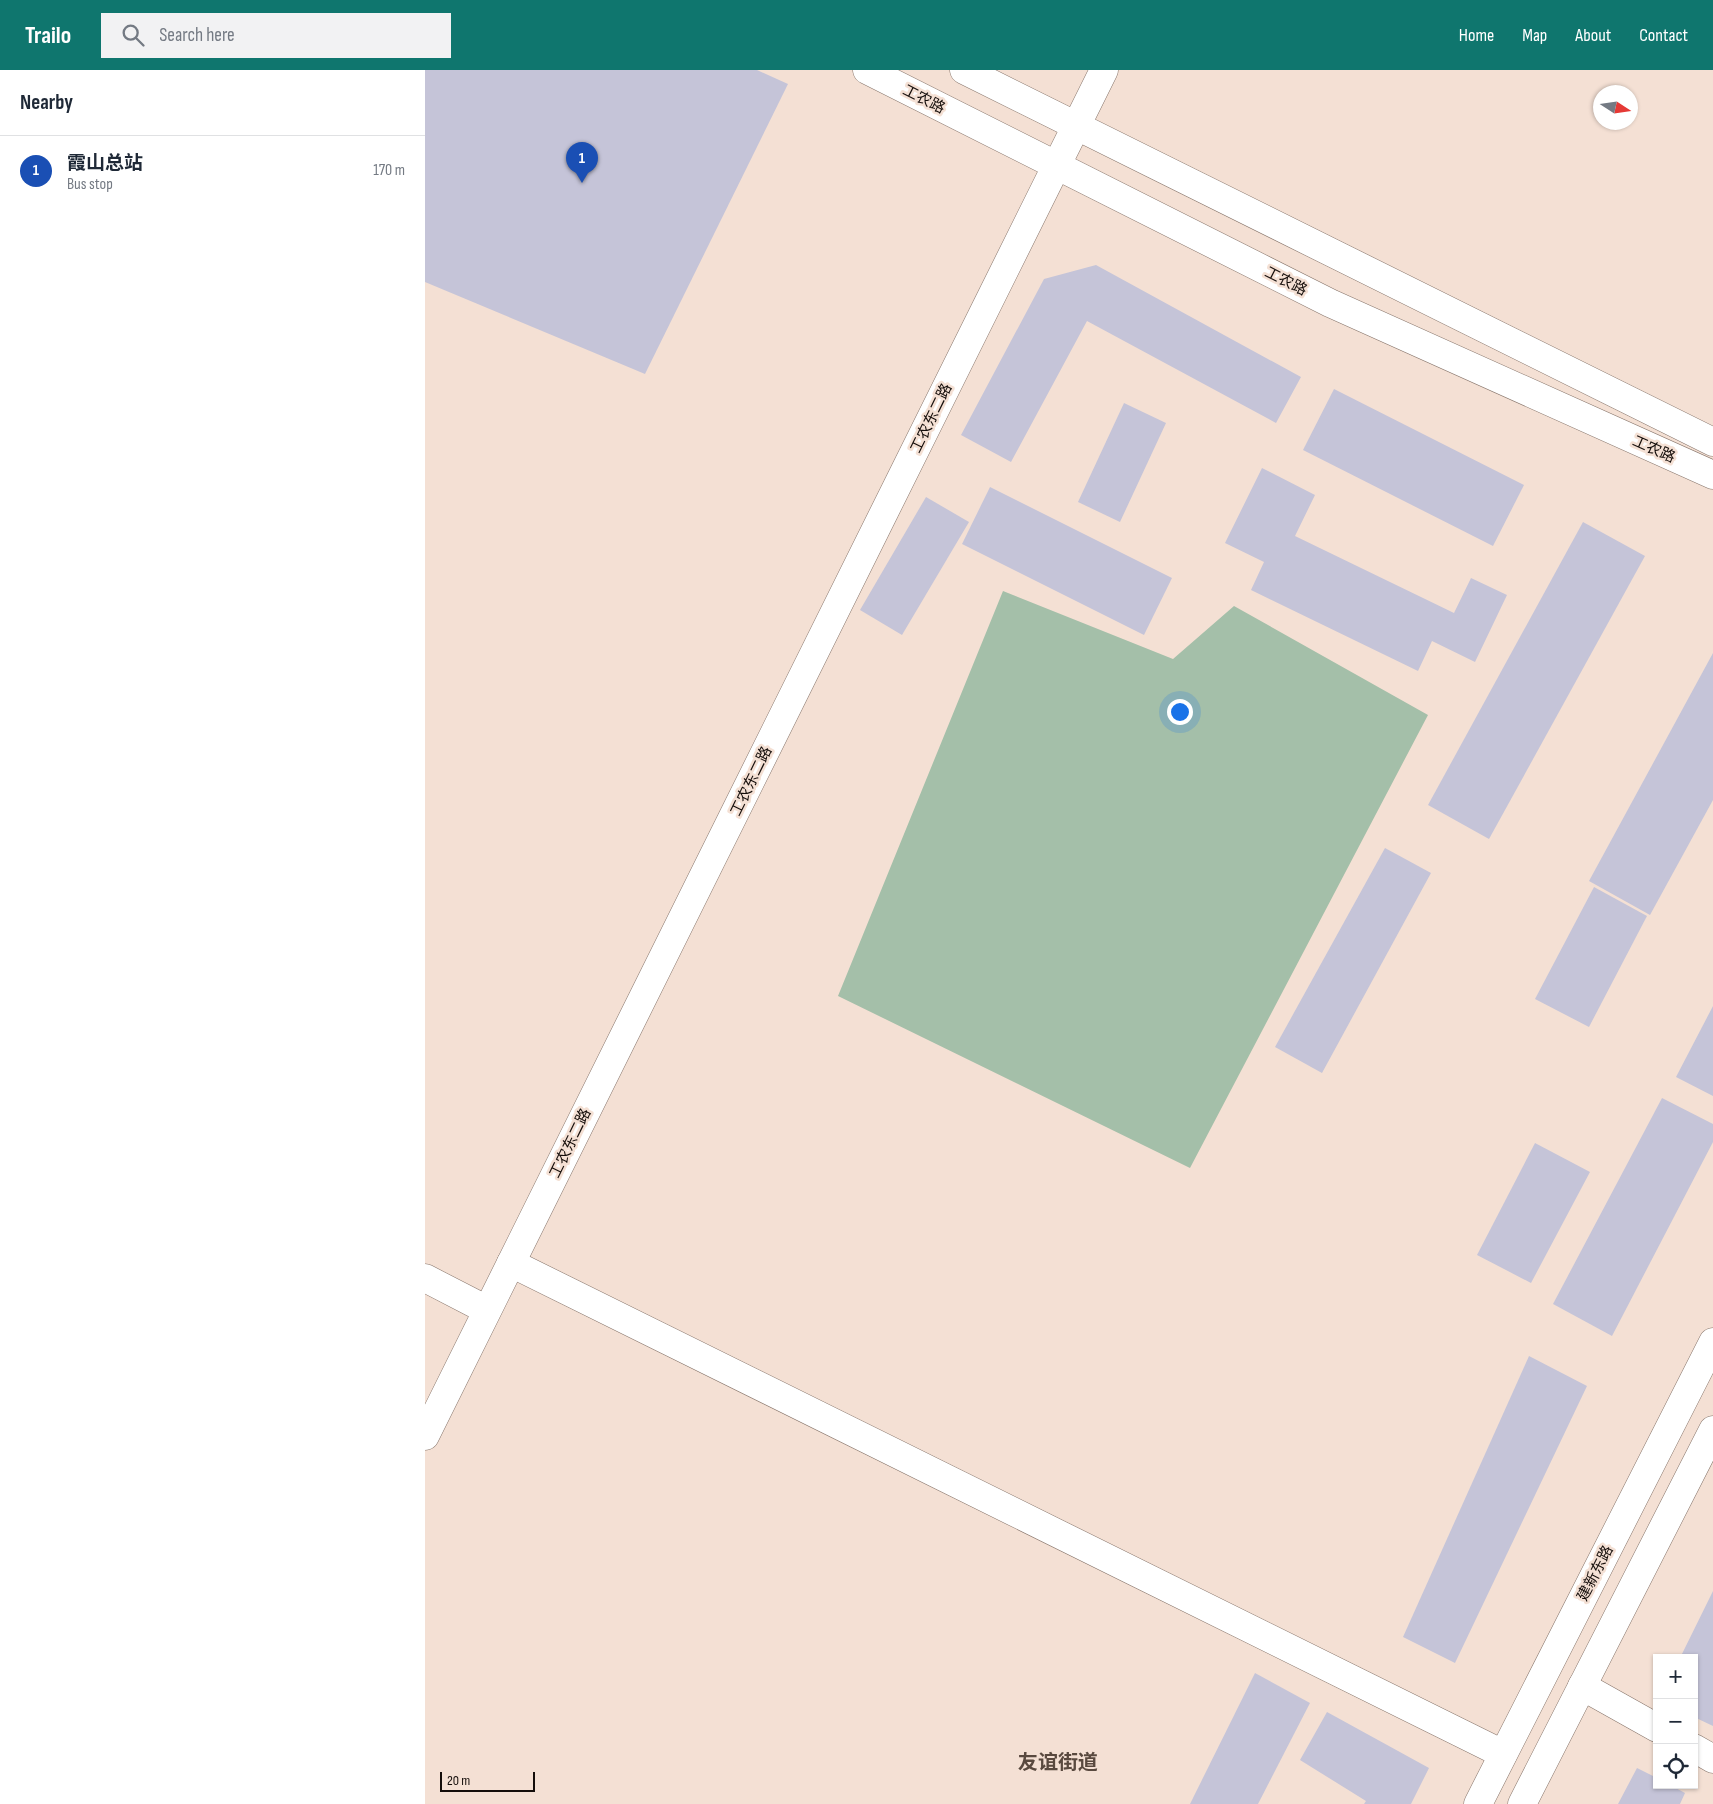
<!DOCTYPE html>
<meta charset="utf-8">
<style>
:root{--surface:#fff;--page:#f2f2f3;--text:#1f2937;--muted:#747a83;--line:#e0e1e3;--accent:#0f766e}
body{margin:0;font-family:"Sofia Sans Condensed","Noto Sans SC",sans-serif;background:var(--page);color:var(--text)}
.controls{position:absolute;right:15px;bottom:15px;display:grid;overflow:hidden;border-radius:0px;box-shadow:0 1px 4px #0004}
.controls button{width:45px;height:45px;display:grid;place-items:center;padding:0;border:0;border-bottom:1px solid var(--line);background:var(--surface);color:var(--text);font:25px sans-serif}
.compass{position:absolute;left:1168px;top:15px;width:45px;height:45px;border-radius:50%;background:var(--surface);box-shadow:0 1px 4px #0004;rotate:102deg}
.scale{position:absolute;left:15px;bottom:12px;width:95px;box-sizing:border-box;padding-left:5px;border:2px solid #140d0a;border-top:0;font-size:14px;line-height:18px;white-space:nowrap;color:#140d0a;-webkit-text-stroke:4px #f4e0d4;paint-order:stroke}
.you{position:absolute;left:754px;top:641px;width:18px;height:18px;margin:-12px;border:4px solid #fff;border-radius:50%;background:#1a73e8;box-shadow:0 0 0 8px #1a73e833}
.badge{display:grid;place-items:center;width:32px;height:32px;border-radius:50%;background:var(--accent);color:#fff;font-size:16px;font-weight:700}
.pin{position:absolute;translate:-50% -41px;filter:drop-shadow(0 1px 2px #0008)}
.pin::after{content:'';position:absolute;top:26px;width:18px;height:15px;background:inherit;clip-path:polygon(0 0,100% 0,50% 100%)}
.list{margin:0;padding:0;list-style:none}
h2{display:flex;justify-content:space-between;align-items:center;height:65px;margin:0;padding:0 20px;font-size:21px}
h2 small{font-size:16px;font-weight:400;color:var(--muted)}
.list li{display:grid;grid-template-columns:32px 1fr auto;gap:15px;align-items:center;box-sizing:border-box;height:70px;padding:0 20px;border-top:1px solid var(--line)}
.list b{display:block;font-size:19px;white-space:nowrap}
.list p{margin:0;font-size:16px;white-space:nowrap;color:var(--muted)}
.list em{font-size:16px;font-style:normal;color:var(--muted)}
.icon{flex:none;width:28px;height:28px;fill:none;stroke:currentColor;stroke-width:2;stroke-linecap:round;stroke-linejoin:round}
.map{position:relative;flex:none;width:1288px;height:1734px;overflow:hidden}
header{display:flex;align-items:center;gap:30px;box-sizing:border-box;height:70px;padding:0 25px;background:var(--accent);color:#fff}
header strong{font-size:24px}
nav{display:flex;gap:28px;margin-inline-start:auto;font-size:18px}
.search{width:350px;height:45px;background:var(--page);display:flex;align-items:center;gap:12px;box-sizing:border-box;padding:0 18px;border-radius:0px;color:var(--muted);font-size:19px}
main{display:flex}
aside{flex:1;background:var(--surface)}
.map>svg:first-child{display:block}
.green{fill:#a4bfa9}
.building{fill:#c5c4d8}
.lines{fill:none;stroke-linecap:round;stroke-linejoin:round}
.street-casing{stroke:#87756b;stroke-width:29}
.secondary-casing{stroke:#87756b;stroke-width:29}
.street{stroke:#fff;stroke-width:28}
.secondary{stroke:#fff;stroke-width:28}
.labels{text-anchor:middle;stroke-width:5;stroke-linejoin:round;paint-order:stroke}
.street-label{font-size:15px;fill:#140d0a;stroke:#f4e0d4}
.district-label{font-size:20px;font-weight:bold;fill:#59493f;stroke:#f4e0d4}
</style>
<header>
<strong>Trailo</strong>
<div class="search"><svg class="icon" aria-label="search" viewBox="0 0 24 24"><circle cx="10" cy="10" r="6"/><path d="M15 15l6 6"/></svg>Search here</div>
<nav><a>Home</a><a>Map</a><a>About</a><a>Contact</a></nav>
</header>
<main>
<aside>
<h2>Nearby<small></small></h2>
<ul class="list">
<li><span class="badge" style="background:#1a4fb4">1</span><div><b>霞山总站</b><p>Bus stop</p></div><em>170 m</em></li>
</ul>
</aside>
<div class="map">
<svg width="1288" height="1734" viewBox="0 0 1288 1734">
<rect width="100%" height="100%" fill="#f4e0d4"/>
<path class="green" d="M 578,521 L 748,589 L 809,536 L 1003,645 L 765,1098 L 413,926 Z"/>
<g class="building">
<path d="M 0,0 L 332,0 L 363,14 L 220,304 L 0,212 Z"/>
<path d="M 671,195 L 876,307 L 851,353 L 662,251 L 586,392 L 536,365 L 619,209 Z"/>
<path d="M 909,319 L 1099,415 L 1068,476 L 878,380 Z"/>
<path d="M 699,333 L 741,353 L 695,452 L 653,432 Z"/>
<path d="M 837,398 L 890,425 L 870,466 L 1029,543 L 1046,508 L 1082,525 L 1050,592 L 1007,571 L 993,601 L 826,520 L 839,492 L 800,473 Z"/>
<path d="M 565,417 L 747,508 L 719,565 L 537,474 Z"/>
<path d="M 501,427 L 544,452 L 477,565 L 435,540 Z"/>
<path d="M 1158,452 L 1220,486 L 1064,769 L 1003,735 Z"/>
<path d="M 1288,583 L 1288,730 L 1225,845 L 1164,811 Z"/>
<path d="M 960,778 L 1006,803 L 897,1003 L 850,977 Z"/>
<path d="M 1169,817 L 1222,846 L 1164,957 L 1110,929 Z"/>
<path d="M 1288,936 L 1288,1026 L 1251,1007 Z"/>
<path d="M 1237,1028 L 1288,1054 L 1288,1072 L 1187,1266 L 1128,1234 Z"/>
<path d="M 1110,1073 L 1165,1102 L 1106,1213 L 1052,1185 Z"/>
<path d="M 1104,1286 L 1162,1316 L 1030,1593 L 978,1567 Z"/>
<path d="M 1288,1521 L 1288,1656 L 1269,1647 L 1269,1588 L 1255,1588 Z"/>
<path d="M 830,1603 L 885,1633 L 833,1734 L 765,1734 Z"/>
<path d="M 902,1642 L 1004,1698 L 986,1734 L 939,1734 L 941,1731 L 875,1690 Z"/>
<path d="M 1212,1698 L 1232,1708 L 1232,1715 L 1245,1715 L 1260,1723 L 1255,1734 L 1193,1734 Z"/>
</g>
<g class="lines">
<g class="street-casing">
<g id="street">
<path d="M 86,1193 L 1078,1684"/>
<path d="M 0,1208 L 62,1240"/>
<path d="M 0,1366 L 679,0"/>
<path d="M 1157,1616 L 1232,1658"/>
<path d="M 1269,1678 L 1288,1689"/>
</g>
</g>
<g class="secondary-casing">
<g id="secondary">
<path d="M 442,0 L 905,233 L 1288,405"/>
<path d="M 539,0 L 1288,372"/>
<path d="M 1053,1734 L 1288,1272"/>
<path d="M 1097,1734 L 1288,1360"/>
</g>
</g>
<use href="#street" class="street"/>
<use href="#secondary" class="secondary"/>
</g>
<g class="labels">
<g class="street-label">
<text transform="translate(499 29) rotate(27)" y="5">工农路</text>
<text transform="translate(861 211) rotate(27)" y="5">工农路</text>
<text transform="translate(506 348) rotate(-64)" y="5">工农东二路</text>
<text transform="translate(1229 379) rotate(24)" y="5">工农路</text>
<text transform="translate(326 711) rotate(-64)" y="5">工农东二路</text>
<text transform="translate(145 1073) rotate(-64)" y="5">工农东二路</text>
<text transform="translate(1170 1503) rotate(-63)" y="5">建新东路</text>
</g>
<g class="district-label">
<text x="633" y="1699">友谊街道</text>
</g>
</g>
</svg>
<div class="controls">
<button>+</button>
<button>−</button>
<button><svg class="icon" aria-label="locate" viewBox="0 0 24 24"><circle cx="12" cy="12" r="6"/><path d="M12 2v4M12 18v4M2 12h4M18 12h4"/></svg></button>
</div>
<svg class="compass" viewBox="-18 -18 36 36"><path d="M0-13l5 13h-10z" fill="#e53935"/><path d="M0 13l5-13h-10z" fill="#747a83"/></svg>
<div class="scale">20 m</div>
<div class="you"></div>
<div class="pin badge" style="left:157px;top:113px;background:#1a4fb4">1</div>
</div>
</main>
